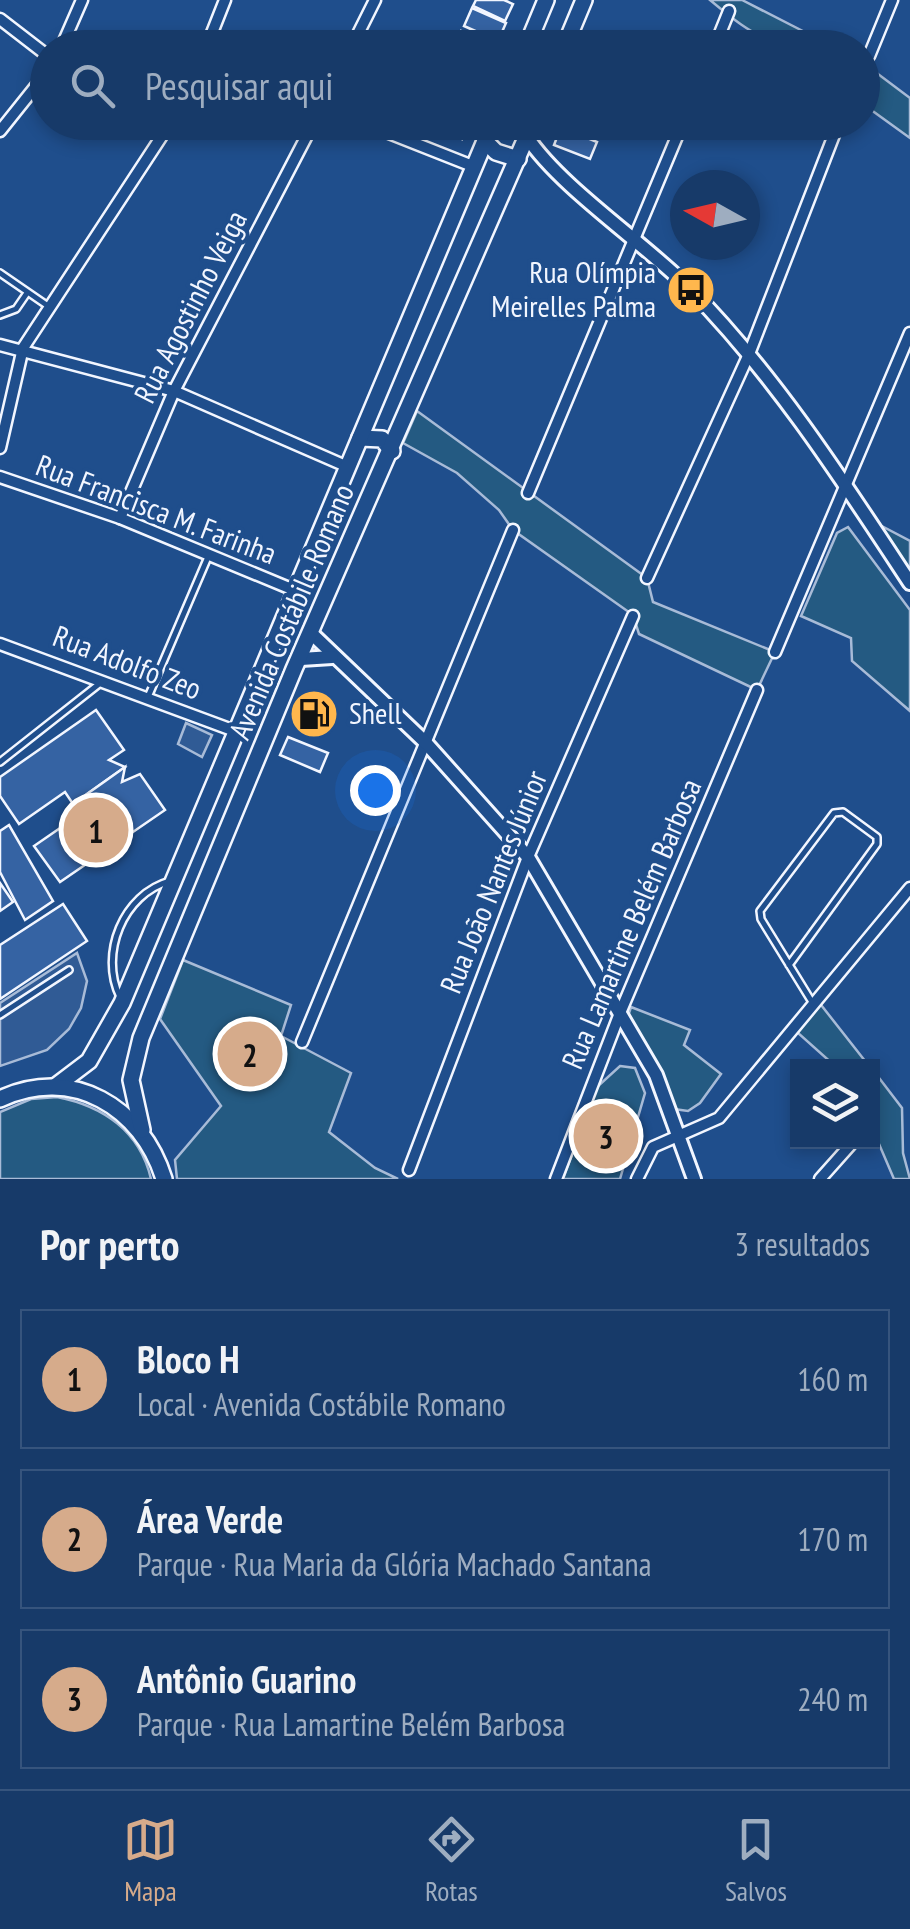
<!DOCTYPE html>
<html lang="pt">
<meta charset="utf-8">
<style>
:root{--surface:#173a69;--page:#20416f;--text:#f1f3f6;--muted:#9eadc0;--line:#36547d;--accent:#d6ab8b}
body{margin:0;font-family:"PT Sans Narrow",sans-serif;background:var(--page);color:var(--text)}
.controls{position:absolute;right:30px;bottom:30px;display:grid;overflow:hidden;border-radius:0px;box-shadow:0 5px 15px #0003}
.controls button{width:90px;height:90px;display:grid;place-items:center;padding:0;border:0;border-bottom:2px solid var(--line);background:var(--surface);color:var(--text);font:50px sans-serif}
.compass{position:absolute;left:670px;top:170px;width:90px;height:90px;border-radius:50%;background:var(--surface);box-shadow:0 5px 15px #0003;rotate:278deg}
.you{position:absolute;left:375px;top:790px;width:35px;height:35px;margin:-25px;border:8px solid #fff;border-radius:50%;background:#1a73e8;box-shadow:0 0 0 15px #1a73e833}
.badge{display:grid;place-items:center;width:65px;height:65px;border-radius:50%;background:var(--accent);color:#111;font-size:32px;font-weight:700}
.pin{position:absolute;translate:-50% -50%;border:5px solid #fff;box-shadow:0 2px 10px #0006}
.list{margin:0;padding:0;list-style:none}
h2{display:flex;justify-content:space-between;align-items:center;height:130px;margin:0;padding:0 40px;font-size:42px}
h2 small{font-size:32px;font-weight:400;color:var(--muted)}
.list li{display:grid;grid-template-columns:65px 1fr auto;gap:30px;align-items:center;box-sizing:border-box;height:140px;margin:0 20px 20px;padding:0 20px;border:2px solid var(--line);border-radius:0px}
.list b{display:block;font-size:38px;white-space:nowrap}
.list p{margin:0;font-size:32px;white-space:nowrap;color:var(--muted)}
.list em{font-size:32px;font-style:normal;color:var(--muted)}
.icon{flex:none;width:55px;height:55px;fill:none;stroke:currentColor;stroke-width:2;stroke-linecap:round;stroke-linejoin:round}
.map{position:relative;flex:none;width:910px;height:1179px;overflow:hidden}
.search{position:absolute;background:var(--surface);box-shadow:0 5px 15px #0003;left:30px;right:30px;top:30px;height:110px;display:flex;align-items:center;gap:25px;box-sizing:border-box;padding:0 35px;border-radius:55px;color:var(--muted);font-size:38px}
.sheet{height:610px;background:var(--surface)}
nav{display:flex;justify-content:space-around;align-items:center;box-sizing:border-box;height:140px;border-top:2px solid var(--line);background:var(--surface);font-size:28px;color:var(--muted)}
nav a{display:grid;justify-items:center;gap:5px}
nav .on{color:var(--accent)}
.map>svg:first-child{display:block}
.green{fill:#245a82;stroke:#a8bbd7;stroke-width:2.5}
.parking{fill:#305b95;stroke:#a8bbd7;stroke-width:2.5}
.building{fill:#3563a3;stroke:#f2f6ff;stroke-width:2.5}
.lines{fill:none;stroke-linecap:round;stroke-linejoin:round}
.service-casing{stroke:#f2f6ff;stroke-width:10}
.minor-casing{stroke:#f2f6ff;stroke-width:15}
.tertiary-casing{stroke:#f2f6ff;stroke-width:18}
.secondary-casing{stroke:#f2f6ff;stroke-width:20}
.service{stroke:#1f4e8c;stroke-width:5}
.minor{stroke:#1f4e8c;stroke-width:10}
.tertiary{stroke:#1f4e8c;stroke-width:12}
.secondary{stroke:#1f4e8c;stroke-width:15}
.labels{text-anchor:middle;stroke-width:8;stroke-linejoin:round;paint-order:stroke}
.poi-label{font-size:30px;fill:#f2f6ff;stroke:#1f4e8c;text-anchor:end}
.street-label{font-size:30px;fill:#f2f6ff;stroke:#1f4e8c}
</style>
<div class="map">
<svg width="910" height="1179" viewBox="0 0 910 1179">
<rect width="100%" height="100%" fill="#1f4e8c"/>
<g class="green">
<path d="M 710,0 L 742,0 L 834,47 C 771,47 758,40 710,0 Z"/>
<path d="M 862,62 L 910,98 L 910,138 L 863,104 Z"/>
<path d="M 417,411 L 647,578 L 653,602 L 775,652 L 757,690 L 639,634 L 633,615 L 513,530 L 499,510 L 457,473 L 403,443 Z"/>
<path d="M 876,523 L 910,541 L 910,582 Z"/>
<path d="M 848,527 L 910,610 L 910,711 L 852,661 L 851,638 L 801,616 L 837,533 Z"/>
<path d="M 183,960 L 291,1005 L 281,1036 L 351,1073 L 329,1132 L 375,1168 L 398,1179 L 177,1179 L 175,1160 L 221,1106 L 160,1019 Z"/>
<path d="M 814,996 L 869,1066 L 835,1066 L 789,1025 Z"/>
<path d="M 631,1007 L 690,1030 L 684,1045 L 721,1074 L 700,1103 L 688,1111 L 674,1109 L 628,1016 Z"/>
<path d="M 620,1066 L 635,1068 L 645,1093 L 620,1179 L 563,1179 L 597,1087 Z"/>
<path d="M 873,1070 L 902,1108 L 903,1153 L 910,1179 L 894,1179 L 873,1130 Z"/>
<path d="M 57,1097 C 103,1106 140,1131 151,1179 L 0,1179 L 0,1112 L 31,1099 Z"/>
</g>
<g class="parking">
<path d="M 186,723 L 212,735 L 202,757 L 178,744 Z"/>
<path d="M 77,953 L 87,981 L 81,1008 L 69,1029 L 47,1050 L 0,1066 L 0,1003 Z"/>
</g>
<g class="building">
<path d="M 476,0 L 504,0 L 513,4 L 505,21 L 473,6 Z"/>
<path d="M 472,8 L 506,23 L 498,41 L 464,26 Z"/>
<path d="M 461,31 L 497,46 L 497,48 L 455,46 Z"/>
<path d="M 420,122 L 457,122 L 467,126 L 462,139 Z"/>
<path d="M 561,127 L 597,142 L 590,159 L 554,145 Z"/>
<path d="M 96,710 L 124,750 L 109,760 L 125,767 L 73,804 L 65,792 L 19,824 L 0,796 L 0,777 Z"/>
<path d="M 288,737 L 328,753 L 320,772 L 280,755 Z"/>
<path d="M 125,767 L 122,782 L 140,774 L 165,810 L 60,882 L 34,846 L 79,815 L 73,804 Z"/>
<path d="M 9,825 L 53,901 L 25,920 L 0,872 L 0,831 Z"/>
<path d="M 0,883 L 13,902 L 0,911 Z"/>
<path d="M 63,904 L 87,941 L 0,999 L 0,945 Z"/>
</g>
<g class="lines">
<g class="service-casing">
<g id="service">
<path d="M 0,273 L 48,306"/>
<path d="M 0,315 L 16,309 L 27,293"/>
<path d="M 148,697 L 208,557"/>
<path d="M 0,762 L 99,684"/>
<path d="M 789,965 L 877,844 L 877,837 L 843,812 L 834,813 L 760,911 L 761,919 L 812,1002"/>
<path d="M 120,997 C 99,954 123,894 170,881"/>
<path d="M 0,1015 L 69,970"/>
</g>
</g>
<g class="minor-casing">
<g id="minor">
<path d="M 0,19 L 48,56"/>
<path d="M 61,48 L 82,0"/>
<path d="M 206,48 L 225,0"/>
<path d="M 351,48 L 375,0"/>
<path d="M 714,48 L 729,11"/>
<path d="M 869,56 L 892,0"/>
<path d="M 361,122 L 475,167"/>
<path d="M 0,131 L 48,71"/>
<path d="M 0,345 L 174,391 L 348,467"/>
<path d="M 0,448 L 23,348 L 171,122"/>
<path d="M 0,477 L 120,518 L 294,590"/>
<path d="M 528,493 L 683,122"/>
<path d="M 120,518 L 174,391 L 314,122"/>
<path d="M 647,578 L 749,354 L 839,122"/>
<path d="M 0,644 L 235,731"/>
<path d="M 775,652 L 910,333"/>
<path d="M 302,1042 L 513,530"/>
<path d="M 409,1170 L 528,857 L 633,616"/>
<path d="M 556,1179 L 620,1013 L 757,690"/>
<path d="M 637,1179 L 653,1147 L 719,1118 L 910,888"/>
<path d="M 820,1179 L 853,1142"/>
</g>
</g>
<g class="tertiary-casing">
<g id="tertiary">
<path d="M 527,137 C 560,187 643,242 689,288 C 775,375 843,481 910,583"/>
<path d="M 312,634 L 425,742 L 528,857 L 656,1075 L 694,1179"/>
<path d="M 301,659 L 332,657"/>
</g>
</g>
<g class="secondary-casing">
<g id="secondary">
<path d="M 526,48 L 546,0"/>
<path d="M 564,48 L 584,0"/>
<path d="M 485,141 L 496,152 L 518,159"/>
<path d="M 360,438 L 382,439 L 392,451"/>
<path d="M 56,1086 L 89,1061 L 122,1003 L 493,122"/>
<path d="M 0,1099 C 72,1065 142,1107 164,1179"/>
<path d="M 142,1130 L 131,1080 L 141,1038 L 294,669 L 533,122"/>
</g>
</g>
<use href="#service" class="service"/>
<use href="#minor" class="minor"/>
<use href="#tertiary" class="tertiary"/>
<use href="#secondary" class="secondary"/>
</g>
<defs>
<g id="bus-disc" transform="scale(2.5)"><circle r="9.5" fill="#ffb74d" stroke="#1f4e8c"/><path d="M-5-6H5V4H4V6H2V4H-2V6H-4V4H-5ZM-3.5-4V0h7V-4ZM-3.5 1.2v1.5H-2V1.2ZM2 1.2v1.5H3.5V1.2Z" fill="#111"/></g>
<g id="fuel-disc" transform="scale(2.5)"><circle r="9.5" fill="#ffb74d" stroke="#1f4e8c"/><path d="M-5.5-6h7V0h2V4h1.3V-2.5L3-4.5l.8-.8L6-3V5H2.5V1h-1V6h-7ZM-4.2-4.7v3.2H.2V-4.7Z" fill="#111"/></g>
</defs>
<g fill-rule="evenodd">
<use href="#bus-disc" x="691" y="290"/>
<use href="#fuel-disc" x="314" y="714"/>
</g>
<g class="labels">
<g class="poi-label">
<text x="656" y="283">Rua Olímpia<tspan x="656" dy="34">Meirelles Palma</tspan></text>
<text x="349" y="724" text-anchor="start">Shell</text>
</g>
<g class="street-label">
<text transform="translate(191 307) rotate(-63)" y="10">Rua Agostinho Veiga</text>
<text transform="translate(156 510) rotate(21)" y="10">Rua Francisca M. Farinha</text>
<text transform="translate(292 612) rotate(-67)" y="10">Avenida Costábile Romano</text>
<text transform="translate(127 663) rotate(21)" y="10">Rua Adolfo Zeo</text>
<text transform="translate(494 882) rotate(-68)" y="10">Rua João Nantes Júnior</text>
<text transform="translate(632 924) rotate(-67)" y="10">Rua Lamartine Belém Barbosa</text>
</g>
</g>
</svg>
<div class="controls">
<button><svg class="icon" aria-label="layers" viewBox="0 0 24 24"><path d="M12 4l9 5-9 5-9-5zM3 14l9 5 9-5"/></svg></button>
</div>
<svg class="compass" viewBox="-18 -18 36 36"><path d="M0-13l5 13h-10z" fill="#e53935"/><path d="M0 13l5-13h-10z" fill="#9eadc0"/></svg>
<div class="you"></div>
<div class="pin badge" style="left:96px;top:830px">1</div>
<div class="pin badge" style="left:250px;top:1054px">2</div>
<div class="pin badge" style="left:606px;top:1136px">3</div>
<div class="search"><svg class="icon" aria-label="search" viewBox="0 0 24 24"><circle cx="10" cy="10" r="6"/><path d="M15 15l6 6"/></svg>Pesquisar aqui</div>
</div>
<section class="sheet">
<h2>Por perto<small>3 resultados</small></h2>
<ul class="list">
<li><span class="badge">1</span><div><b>Bloco H</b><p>Local · Avenida Costábile Romano</p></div><em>160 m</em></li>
<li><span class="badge">2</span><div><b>Área Verde</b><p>Parque · Rua Maria da Glória Machado Santana</p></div><em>170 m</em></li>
<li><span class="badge">3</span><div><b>Antônio Guarino</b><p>Parque · Rua Lamartine Belém Barbosa</p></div><em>240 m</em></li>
</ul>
</section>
<nav>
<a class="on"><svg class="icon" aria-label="map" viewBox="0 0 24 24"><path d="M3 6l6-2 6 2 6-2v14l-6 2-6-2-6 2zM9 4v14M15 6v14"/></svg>Mapa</a>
<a><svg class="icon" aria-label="directions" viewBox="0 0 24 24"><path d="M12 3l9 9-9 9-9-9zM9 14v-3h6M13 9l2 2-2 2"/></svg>Rotas</a>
<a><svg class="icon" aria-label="saved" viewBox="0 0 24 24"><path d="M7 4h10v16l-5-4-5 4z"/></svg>Salvos</a>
</nav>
